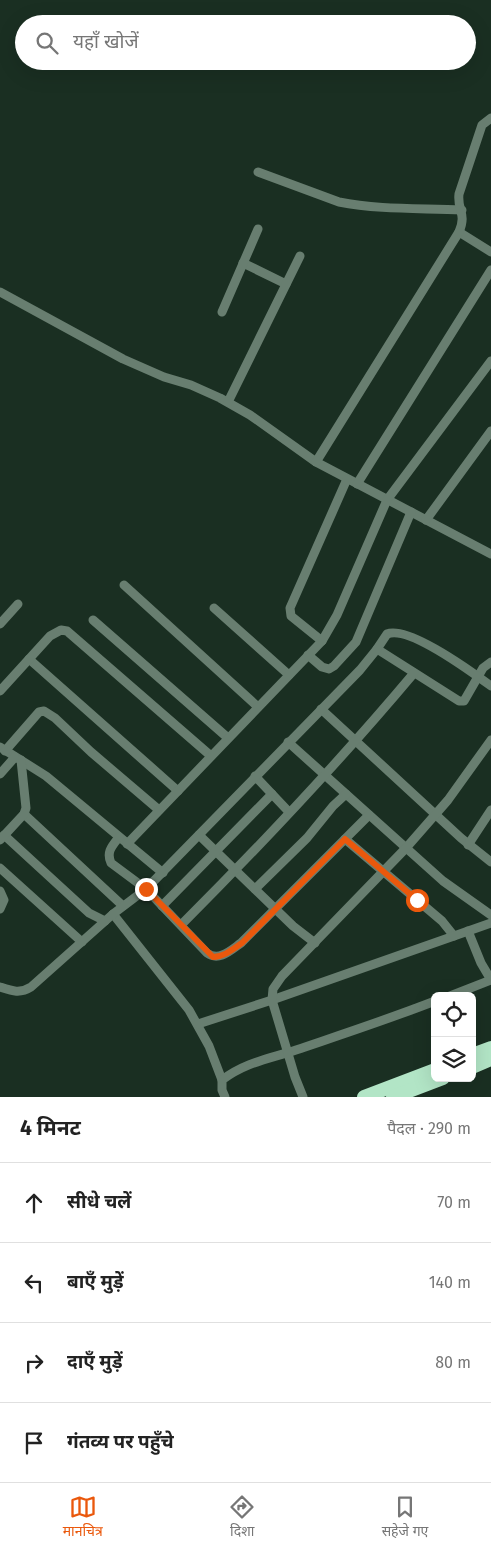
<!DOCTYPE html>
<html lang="hi">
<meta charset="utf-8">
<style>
:root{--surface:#fff;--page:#f6f6f6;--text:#222;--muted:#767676;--line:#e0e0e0;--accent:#ea580c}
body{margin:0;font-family:"Fira Sans","Noto Sans Devanagari",sans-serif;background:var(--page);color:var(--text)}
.controls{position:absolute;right:15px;bottom:15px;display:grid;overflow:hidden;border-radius:8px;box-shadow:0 5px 20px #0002}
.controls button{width:45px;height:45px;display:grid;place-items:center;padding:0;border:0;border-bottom:1px solid var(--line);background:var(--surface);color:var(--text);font:25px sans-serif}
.stop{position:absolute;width:15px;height:15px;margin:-11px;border:4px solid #ea580c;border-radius:50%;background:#fff}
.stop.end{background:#ea580c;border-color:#fff;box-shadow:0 1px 5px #0008}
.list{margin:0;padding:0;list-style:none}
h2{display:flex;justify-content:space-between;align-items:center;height:65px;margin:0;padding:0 20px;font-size:21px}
h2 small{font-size:16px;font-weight:400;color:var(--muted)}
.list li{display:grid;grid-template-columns:32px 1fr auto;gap:15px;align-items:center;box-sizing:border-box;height:80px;padding:0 20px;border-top:1px solid var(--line)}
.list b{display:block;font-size:19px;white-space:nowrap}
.list em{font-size:16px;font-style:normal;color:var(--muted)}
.icon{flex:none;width:28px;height:28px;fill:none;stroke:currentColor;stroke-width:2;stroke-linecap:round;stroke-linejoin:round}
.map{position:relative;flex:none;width:491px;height:1097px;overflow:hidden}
.search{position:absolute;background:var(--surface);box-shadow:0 5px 20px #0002;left:15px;right:15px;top:15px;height:55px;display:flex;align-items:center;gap:12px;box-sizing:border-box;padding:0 18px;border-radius:28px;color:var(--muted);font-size:19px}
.sheet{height:385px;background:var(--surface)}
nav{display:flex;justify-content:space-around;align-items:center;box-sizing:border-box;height:70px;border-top:1px solid var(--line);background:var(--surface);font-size:14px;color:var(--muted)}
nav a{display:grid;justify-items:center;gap:2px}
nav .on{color:var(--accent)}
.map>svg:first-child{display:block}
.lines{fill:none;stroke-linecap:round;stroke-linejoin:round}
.minor{stroke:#687e70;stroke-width:9}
.trunk{stroke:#b2e5c6;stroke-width:14}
.route{stroke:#ea580c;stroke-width:6}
</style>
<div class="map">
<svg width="491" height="1097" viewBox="0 0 491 1097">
<rect width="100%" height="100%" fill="#1a2f22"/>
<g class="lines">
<g class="minor">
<path d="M 258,172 L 339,202 C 379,210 421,208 462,210"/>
<path d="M 459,232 L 491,252"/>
<path d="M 243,263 L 286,284"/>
<path d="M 0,292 L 123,359 L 164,377 L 191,385 L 220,398 L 250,415 L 316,462 L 491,554"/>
<path d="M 222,312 L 258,229"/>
<path d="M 228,402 L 300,256"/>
<path d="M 316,462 L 459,232 C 467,213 457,211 459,194 L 482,125 L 491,118"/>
<path d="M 357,484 L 491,270"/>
<path d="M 426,520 L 491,431"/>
<path d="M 124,585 L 258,707"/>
<path d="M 214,608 L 289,675"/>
<path d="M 93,620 L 228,738"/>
<path d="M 0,624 L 18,604"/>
<path d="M 322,641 L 291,616 L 290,608 L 347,479"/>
<path d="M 377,649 L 459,701 L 464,701 L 483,668 L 491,662"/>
<path d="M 308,655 L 322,667 L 329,669 L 334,666 L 356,642 L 411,512"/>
<path d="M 29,659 L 178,791"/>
<path d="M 0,691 L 50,636 L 61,630 L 67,631 L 211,756"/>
<path d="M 321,709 L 461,838 L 491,862"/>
<path d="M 288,742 L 443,881 L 491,915"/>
<path d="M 0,747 L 46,776 L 163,873"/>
<path d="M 5,751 L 39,712 L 44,711 L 55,718 L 91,752 L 159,810"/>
<path d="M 0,774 L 15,757"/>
<path d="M 255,776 L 289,812"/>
<path d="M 24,814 L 123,906"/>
<path d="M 4,835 L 89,913 L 105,921"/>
<path d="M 199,835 L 293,926 L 315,943"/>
<path d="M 119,837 C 112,846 106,852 111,863 L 146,889 L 207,953 C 219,962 231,950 241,943 L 369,815"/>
<path d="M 345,839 L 442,921 L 454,936"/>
<path d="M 0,840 L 24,814 L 26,808 L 21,760"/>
<path d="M 127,844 L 322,641 L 337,615 L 387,500 L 491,361"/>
<path d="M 468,845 L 491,810"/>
<path d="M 0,868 L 82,942"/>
<path d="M 255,889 L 307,838 L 333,806 L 346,794"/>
<path d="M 0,891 L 4,900 L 0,909"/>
<path d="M 162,906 L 272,794"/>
<path d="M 113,914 L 189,1010 L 209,1046 L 222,1080"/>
<path d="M 181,925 C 262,844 340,761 414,673"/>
<path d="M 468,931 L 481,963 L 491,980"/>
<path d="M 0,987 C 12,991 20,994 31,987 L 113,914 L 146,889 L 360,670 L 377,649 L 387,634 C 408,625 472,672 491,686"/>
<path d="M 450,996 L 491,980"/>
<path d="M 198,1024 L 272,1000 L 491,923"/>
<path d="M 225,1097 L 222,1090 L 222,1080 C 246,1062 269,1059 296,1050 C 343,1034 389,1019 435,1001"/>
<path d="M 303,1097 L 295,1077 L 272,1000 L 273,989 L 282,976 L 406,848 L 448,800 L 491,740"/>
</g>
<g class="trunk">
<path d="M 472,1055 L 491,1048"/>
<path d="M 472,1067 L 491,1059"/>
<path d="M 364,1097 L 435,1070"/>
<path d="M 393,1097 L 443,1078"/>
</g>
</g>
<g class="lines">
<path class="route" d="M 146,889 L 213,957 C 224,957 233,949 242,943 L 345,839 L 417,900"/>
</g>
</svg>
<div class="controls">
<button><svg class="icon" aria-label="locate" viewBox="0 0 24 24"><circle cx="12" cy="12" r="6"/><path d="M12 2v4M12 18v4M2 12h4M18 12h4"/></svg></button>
<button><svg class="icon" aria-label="layers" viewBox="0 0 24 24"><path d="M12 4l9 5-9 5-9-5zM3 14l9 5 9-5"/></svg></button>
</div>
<div class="stop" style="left:417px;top:900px"></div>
<div class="stop end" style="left:146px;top:889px"></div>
<div class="search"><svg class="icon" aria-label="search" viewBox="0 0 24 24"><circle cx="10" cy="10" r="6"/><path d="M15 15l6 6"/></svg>यहाँ खोजें</div>
</div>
<section class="sheet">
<h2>4 मिनट<small>पैदल · 290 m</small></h2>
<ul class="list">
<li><svg class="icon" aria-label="ahead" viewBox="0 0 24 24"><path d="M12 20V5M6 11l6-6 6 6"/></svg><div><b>सीधे चलें</b></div><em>70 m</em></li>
<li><svg class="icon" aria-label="left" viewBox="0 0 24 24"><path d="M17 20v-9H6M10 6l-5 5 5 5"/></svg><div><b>बाएँ मुड़ें</b></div><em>140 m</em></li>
<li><svg class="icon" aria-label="right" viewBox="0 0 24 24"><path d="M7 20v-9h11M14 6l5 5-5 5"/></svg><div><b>दाएँ मुड़ें</b></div><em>80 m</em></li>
<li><svg class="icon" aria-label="arrive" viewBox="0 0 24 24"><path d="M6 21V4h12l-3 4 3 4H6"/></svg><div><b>गंतव्य पर पहुँचे</b></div></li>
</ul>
</section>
<nav>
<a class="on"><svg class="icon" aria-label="map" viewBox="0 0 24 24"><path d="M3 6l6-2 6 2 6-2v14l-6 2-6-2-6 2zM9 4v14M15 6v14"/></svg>मानचित्र</a>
<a><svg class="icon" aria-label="directions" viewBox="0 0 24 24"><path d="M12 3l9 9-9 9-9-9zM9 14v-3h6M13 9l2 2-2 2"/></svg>दिशा</a>
<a><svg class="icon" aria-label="saved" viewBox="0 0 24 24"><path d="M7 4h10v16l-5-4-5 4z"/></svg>सहेजे गए</a>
</nav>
